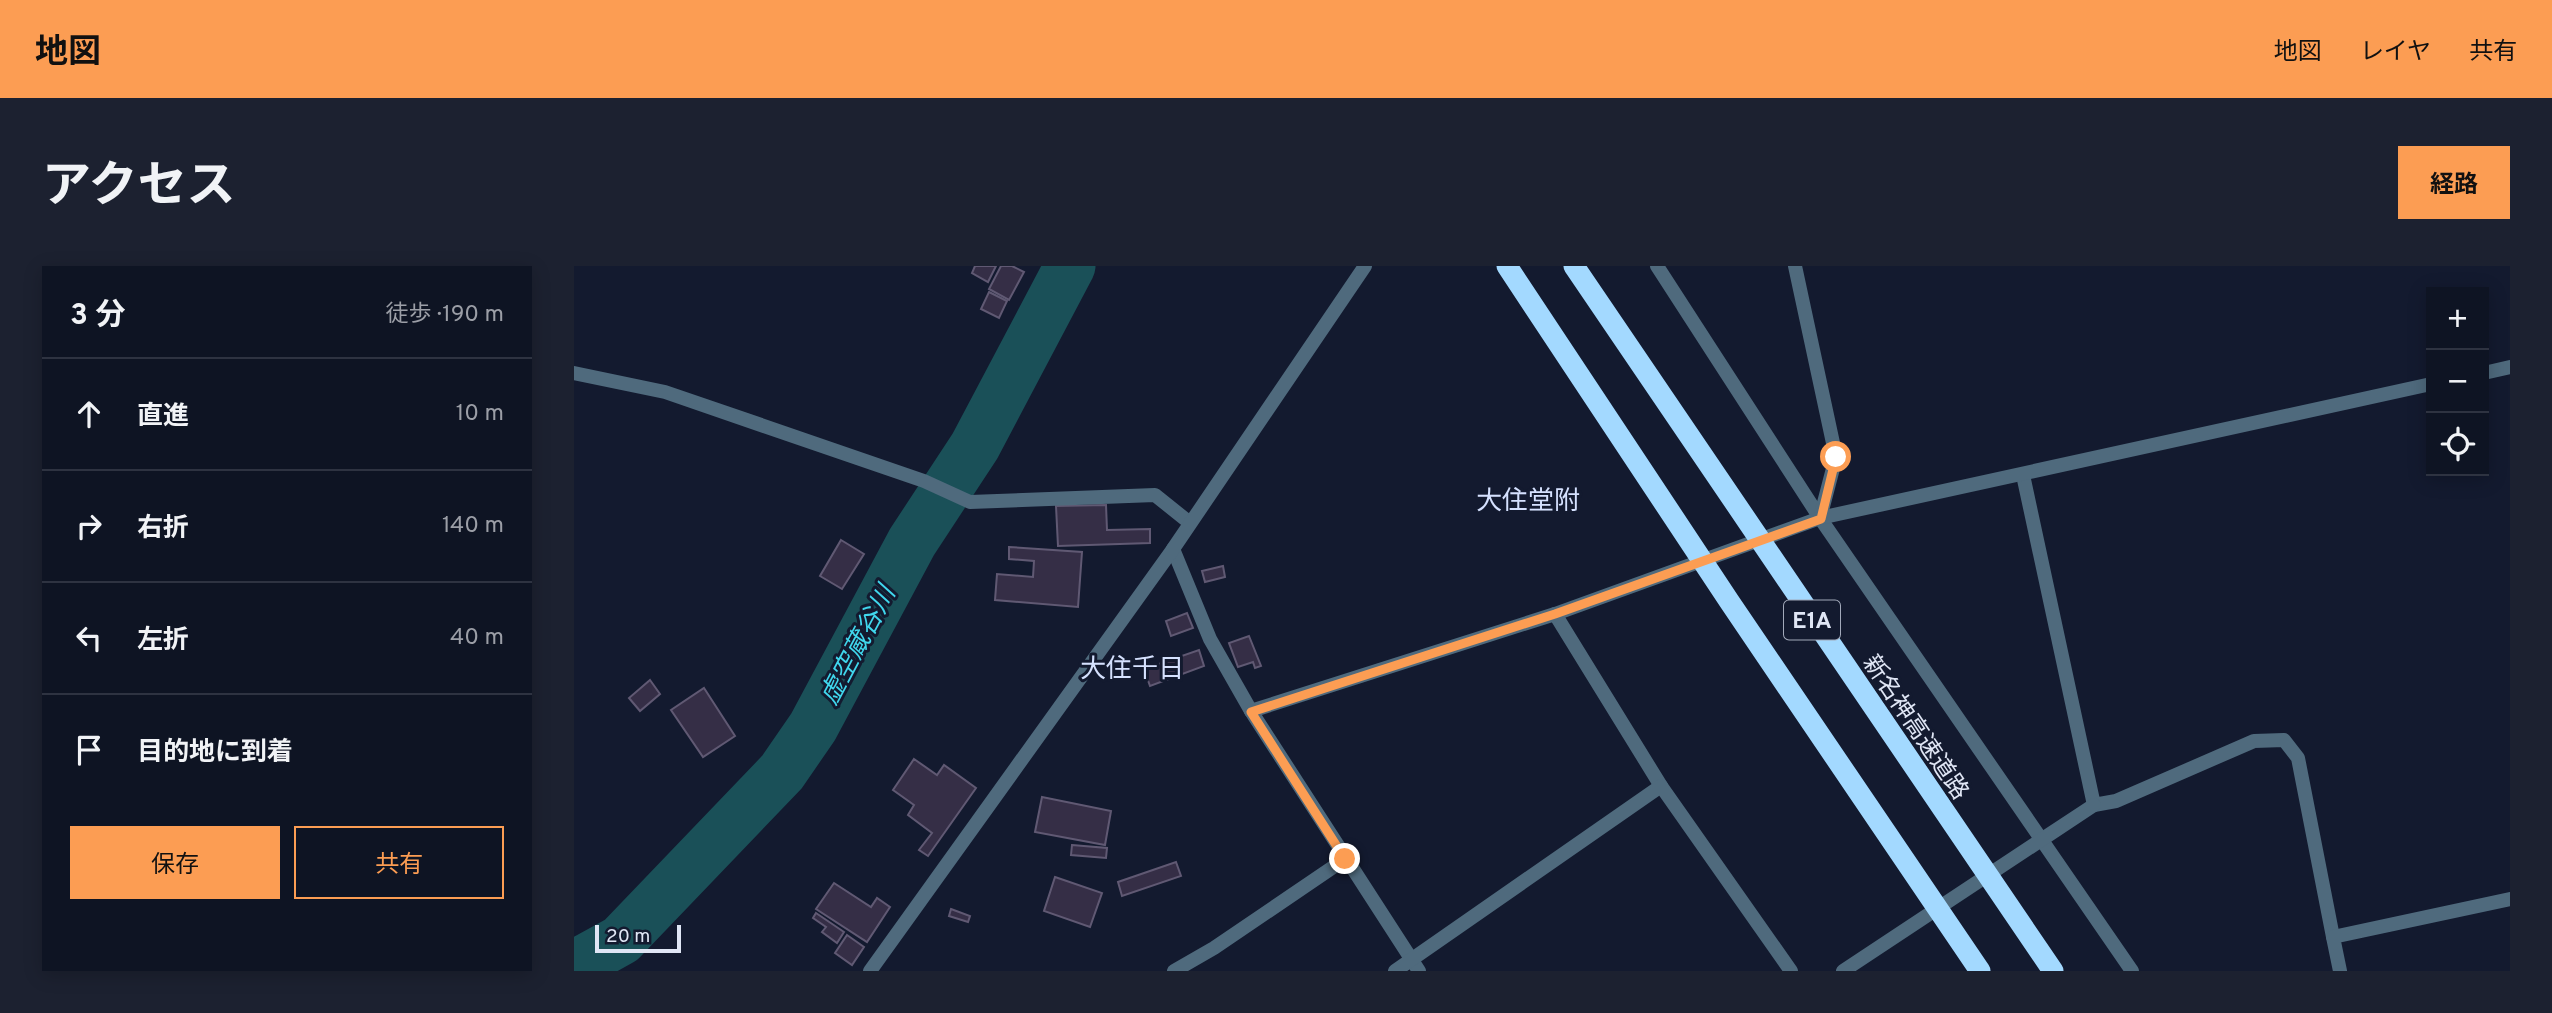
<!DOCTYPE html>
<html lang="ja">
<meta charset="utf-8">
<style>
:root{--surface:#0e1423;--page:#1c2130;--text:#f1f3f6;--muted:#9b9ea6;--line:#2e3341;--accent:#fc9d53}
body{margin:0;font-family:Overpass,"Noto Sans JP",sans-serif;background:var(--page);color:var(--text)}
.controls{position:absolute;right:21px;top:21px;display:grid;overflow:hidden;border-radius:0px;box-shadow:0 4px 18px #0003}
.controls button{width:63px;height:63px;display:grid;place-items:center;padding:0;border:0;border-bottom:2px solid var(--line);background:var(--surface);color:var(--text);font:35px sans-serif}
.scale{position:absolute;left:21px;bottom:18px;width:86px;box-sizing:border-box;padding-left:7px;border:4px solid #e0e6f5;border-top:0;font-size:19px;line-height:24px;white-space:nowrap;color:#e0e6f5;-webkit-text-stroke:5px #131a2f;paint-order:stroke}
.stop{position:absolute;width:21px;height:21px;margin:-16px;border:5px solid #fc9d53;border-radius:50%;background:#fff}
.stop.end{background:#fc9d53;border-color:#fff;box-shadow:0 2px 7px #0008}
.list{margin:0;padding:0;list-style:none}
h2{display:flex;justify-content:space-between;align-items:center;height:91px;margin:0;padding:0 28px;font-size:30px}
h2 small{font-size:23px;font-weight:400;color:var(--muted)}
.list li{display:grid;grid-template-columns:46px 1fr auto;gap:21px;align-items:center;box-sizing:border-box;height:112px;padding:0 28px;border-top:2px solid var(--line)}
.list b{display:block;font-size:26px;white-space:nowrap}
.list em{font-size:23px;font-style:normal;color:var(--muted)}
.actions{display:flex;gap:14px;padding:21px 28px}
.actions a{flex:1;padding:16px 0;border:2px solid var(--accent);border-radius:0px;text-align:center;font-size:24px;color:var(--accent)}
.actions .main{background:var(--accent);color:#111}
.icon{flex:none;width:38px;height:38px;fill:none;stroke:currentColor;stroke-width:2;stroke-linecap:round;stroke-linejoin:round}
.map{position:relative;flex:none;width:1936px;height:705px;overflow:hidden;border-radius:0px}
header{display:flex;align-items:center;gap:42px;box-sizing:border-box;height:98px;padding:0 35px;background:var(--accent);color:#111}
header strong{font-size:33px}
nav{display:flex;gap:38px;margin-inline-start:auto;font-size:24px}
.intro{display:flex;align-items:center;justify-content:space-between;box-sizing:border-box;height:168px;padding:0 42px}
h1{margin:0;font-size:49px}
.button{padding:18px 32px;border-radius:0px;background:var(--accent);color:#111;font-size:24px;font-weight:700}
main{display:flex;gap:42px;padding:0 42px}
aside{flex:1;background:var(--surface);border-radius:0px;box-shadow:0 4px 18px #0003}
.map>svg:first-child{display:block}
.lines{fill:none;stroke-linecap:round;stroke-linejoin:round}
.river{stroke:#1a5058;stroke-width:51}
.building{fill:#352e46;stroke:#605973;stroke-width:2}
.minor{stroke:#4f6a7d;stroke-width:14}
.tertiary{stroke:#4f6a7d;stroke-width:14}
.motorway-bridge{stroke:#a3d9ff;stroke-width:21}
.route{stroke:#fc9d53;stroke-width:9}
.labels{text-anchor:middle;stroke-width:6;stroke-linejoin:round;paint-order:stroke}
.shield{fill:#131a2f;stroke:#a2a9ba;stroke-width:2}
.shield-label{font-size:23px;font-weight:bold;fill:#e0e6f5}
.street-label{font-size:24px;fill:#e0e6f5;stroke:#131a2f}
.neighbourhood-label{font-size:26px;fill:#d5e1fe;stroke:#131a2f}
.water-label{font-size:26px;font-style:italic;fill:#40d7ed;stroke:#131a2f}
</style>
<header>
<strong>地図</strong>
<nav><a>地図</a><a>レイヤ</a><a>共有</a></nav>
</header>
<div class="intro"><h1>アクセス</h1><a class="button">経路</a></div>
<main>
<aside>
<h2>3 分<small>徒歩 · 190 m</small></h2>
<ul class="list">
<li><svg class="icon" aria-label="ahead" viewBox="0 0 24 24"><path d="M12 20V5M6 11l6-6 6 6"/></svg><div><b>直進</b></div><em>10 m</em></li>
<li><svg class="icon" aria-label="right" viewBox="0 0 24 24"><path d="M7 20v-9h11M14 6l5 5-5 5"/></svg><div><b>右折</b></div><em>140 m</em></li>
<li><svg class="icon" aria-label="left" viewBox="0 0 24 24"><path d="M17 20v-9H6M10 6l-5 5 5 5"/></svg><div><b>左折</b></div><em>40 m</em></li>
<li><svg class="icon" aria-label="arrive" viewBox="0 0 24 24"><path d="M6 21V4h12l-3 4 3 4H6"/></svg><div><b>目的地に到着</b></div></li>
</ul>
<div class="actions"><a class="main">保存</a><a>共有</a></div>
</aside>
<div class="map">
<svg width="1936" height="705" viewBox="0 0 1936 705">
<rect width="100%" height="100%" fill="#131a2f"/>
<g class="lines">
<path class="river" d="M 0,700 L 47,674 L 208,506 L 239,461 L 338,276 L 401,180 L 496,0"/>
</g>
<g class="building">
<path d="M 401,0 L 422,0 L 414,16 L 398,7 Z"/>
<path d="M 427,0 L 438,0 L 450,6 L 435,34 L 415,23 Z"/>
<path d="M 415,26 L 433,35 L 425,52 L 407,43 Z"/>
<path d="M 532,239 L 533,264 L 576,263 L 576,277 L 484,280 L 482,240 Z"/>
<path d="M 267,274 L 290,288 L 268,323 L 246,310 Z"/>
<path d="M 435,281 L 508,286 L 504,341 L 421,334 L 423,308 L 459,311 L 460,295 L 435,293 Z"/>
<path d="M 649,300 L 651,311 L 631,316 L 628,305 Z"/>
<path d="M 613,347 L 619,362 L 597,370 L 592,355 Z"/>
<path d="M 675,370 L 687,400 L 681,402 L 679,396 L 664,401 L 655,377 Z"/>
<path d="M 625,384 L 630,400 L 576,420 L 570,403 Z"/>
<path d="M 76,414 L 86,428 L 66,445 L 55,432 Z"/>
<path d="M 130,422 L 161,470 L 129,491 L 97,444 Z"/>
<path d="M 340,493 L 363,509 L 370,499 L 402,522 L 354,590 L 345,584 L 358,567 L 334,549 L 340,539 L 319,524 Z"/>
<path d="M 468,531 L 537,545 L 531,579 L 461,566 Z"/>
<path d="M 498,579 L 533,582 L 532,592 L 497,589 Z"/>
<path d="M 602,596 L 607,610 L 548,630 L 544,616 Z"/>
<path d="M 481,611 L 528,627 L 516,661 L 470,645 Z"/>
<path d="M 260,617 L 297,641 L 303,632 L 316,641 L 293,676 L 242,643 Z"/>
<path d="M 377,643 L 396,650 L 394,656 L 375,650 Z"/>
<path d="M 242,647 L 270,666 L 263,677 L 248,666 L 252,661 L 239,652 Z"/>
<path d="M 273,669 L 290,681 L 278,699 L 261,687 Z"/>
</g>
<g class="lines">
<g class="minor">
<path d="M 1083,0 L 1246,252 L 1558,705"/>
<path d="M 1221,0 L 1262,191 L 1246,252"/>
<path d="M 0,107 L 91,126 L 350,215 L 396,236 L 581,229 L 616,257"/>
<path d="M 1910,107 L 1936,101"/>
<path d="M 1449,209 L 1520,539 L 1542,535 L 1680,475 L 1710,474 L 1724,492 L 1759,671"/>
<path d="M 599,283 L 636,373 L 677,445 L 845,705"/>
<path d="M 981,348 L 1087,520"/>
<path d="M 677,445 L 981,348 L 1246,252 L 1857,118"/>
<path d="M 600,705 L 640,682 L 771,593"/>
<path d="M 821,705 L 1087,520 L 1217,705"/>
<path d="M 1269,705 L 1520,539"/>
<path d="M 1766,705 L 1759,671 L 1936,633"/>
</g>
<path class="tertiary" d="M 296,705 L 599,283 L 791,0"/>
<g class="motorway-bridge">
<path d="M 933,0 L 1155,335 L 1406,705"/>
<path d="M 1000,0 L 1479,705"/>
</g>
</g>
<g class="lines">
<path class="route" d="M 771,593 L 677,446 L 981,348 L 1247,253 L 1262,191"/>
</g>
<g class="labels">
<rect class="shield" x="1210" y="334.5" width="56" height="39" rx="5"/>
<g class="shield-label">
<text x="1238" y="362">E1A</text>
</g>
<g class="street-label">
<text transform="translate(1342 461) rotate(56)" y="8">新名神高速道路</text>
</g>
<g class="neighbourhood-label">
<text x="954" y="243">大住堂附</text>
<text x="558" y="411">大住千日</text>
</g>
<g class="water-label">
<text transform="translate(283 379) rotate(-62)" y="9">虚空蔵谷川</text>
</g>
</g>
</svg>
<div class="controls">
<button>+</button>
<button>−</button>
<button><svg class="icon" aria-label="locate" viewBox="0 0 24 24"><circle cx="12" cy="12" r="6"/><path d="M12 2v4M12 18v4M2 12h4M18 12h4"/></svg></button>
</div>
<div class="scale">20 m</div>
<div class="stop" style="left:1262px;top:191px"></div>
<div class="stop end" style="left:771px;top:593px"></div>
</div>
</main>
